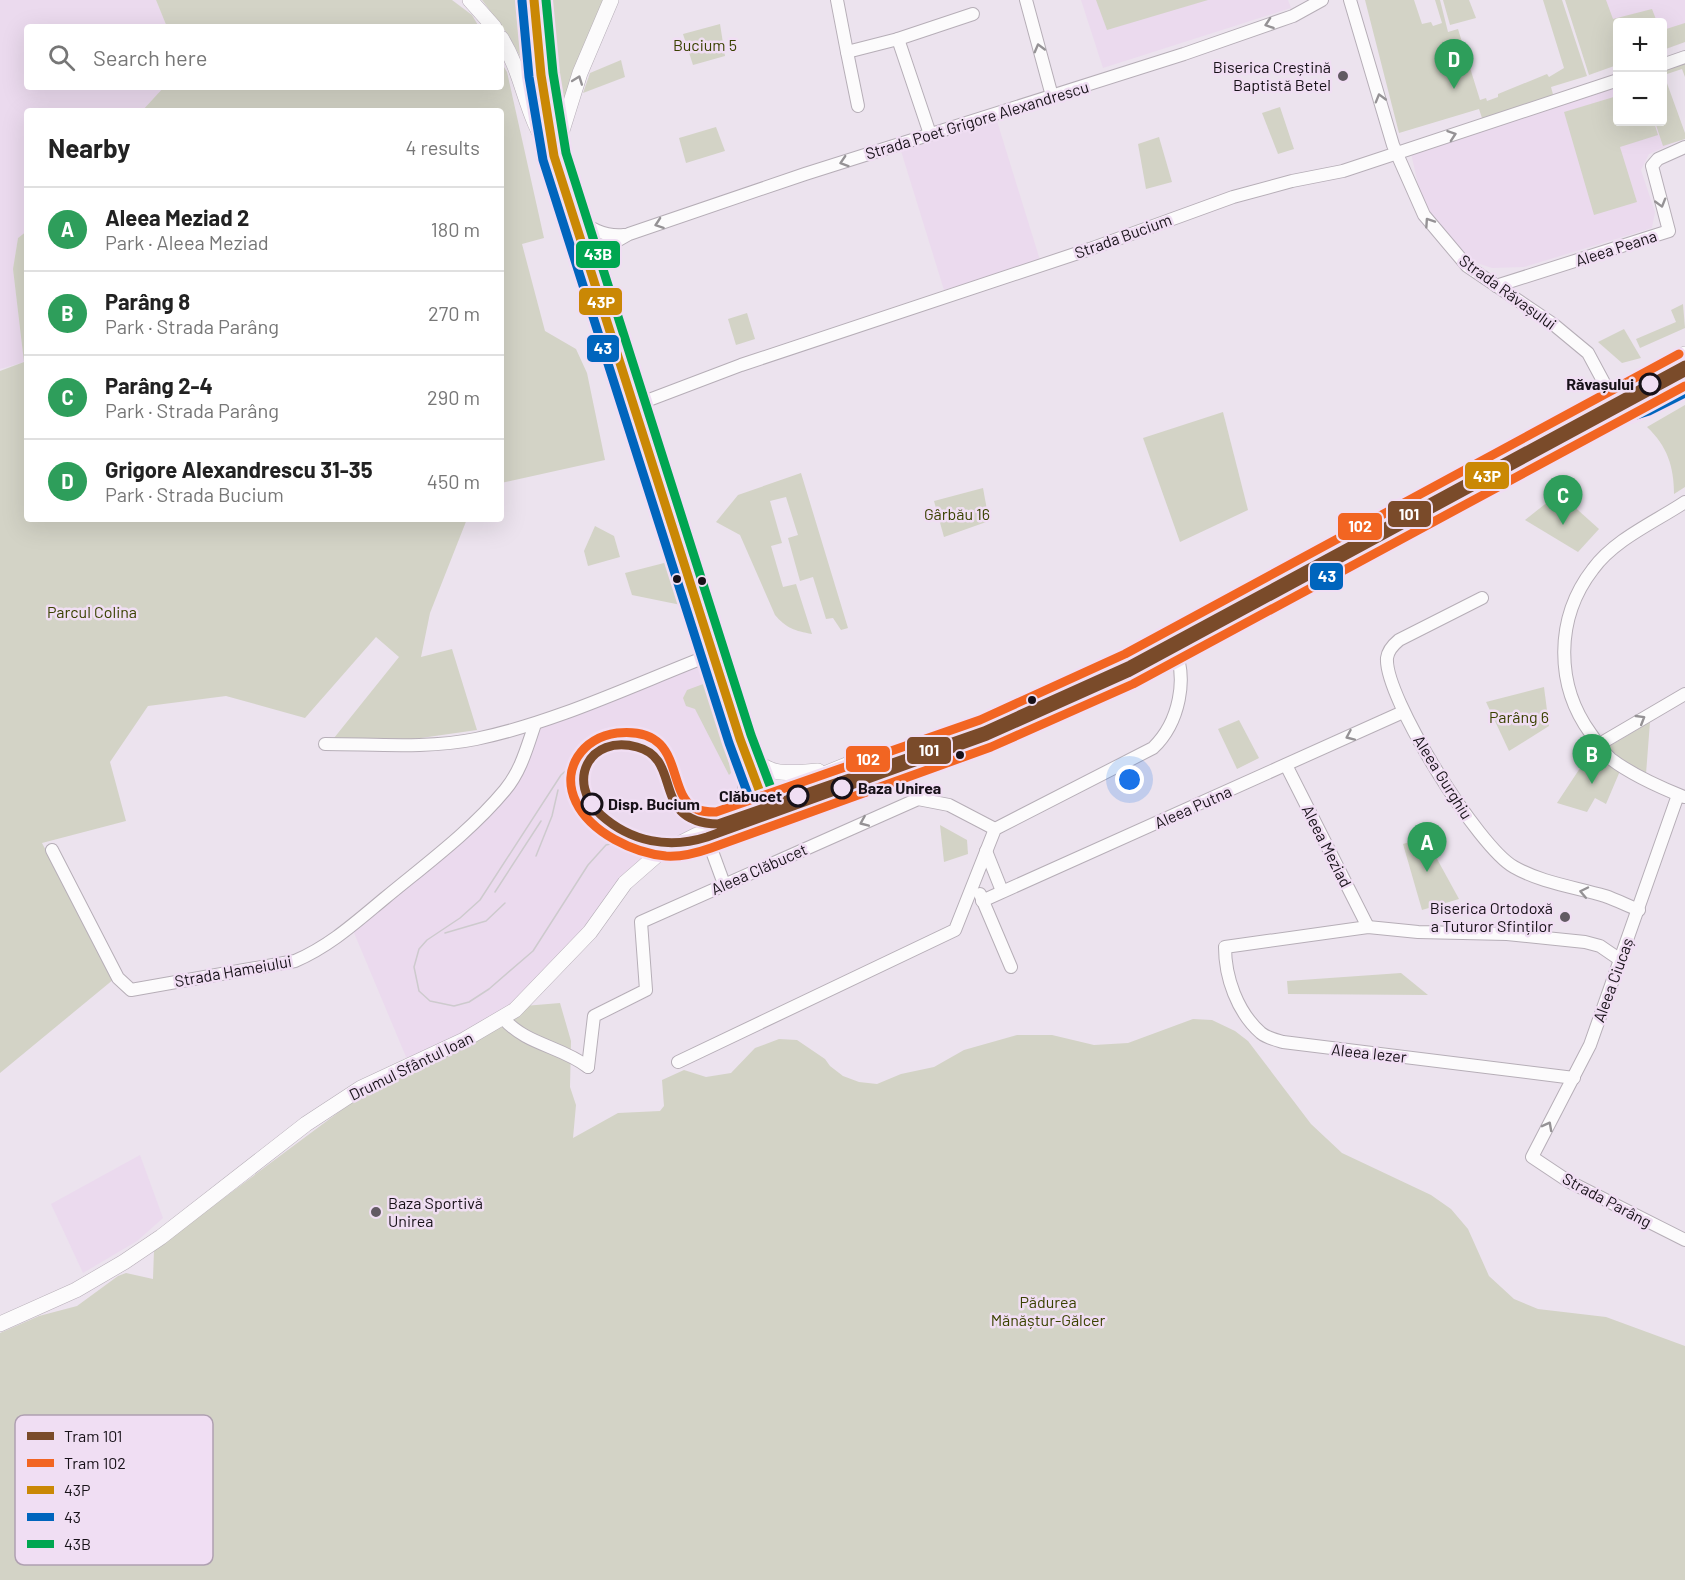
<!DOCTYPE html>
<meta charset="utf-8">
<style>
:root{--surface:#fff;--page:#f6f6f6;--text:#222;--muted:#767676;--line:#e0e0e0;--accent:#2563eb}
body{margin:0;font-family:Barlow,sans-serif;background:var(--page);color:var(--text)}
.controls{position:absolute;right:18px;top:18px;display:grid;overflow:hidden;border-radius:6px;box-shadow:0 6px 24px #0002}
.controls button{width:54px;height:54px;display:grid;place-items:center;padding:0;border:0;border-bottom:2px solid var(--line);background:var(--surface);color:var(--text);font:30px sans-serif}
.you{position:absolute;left:1130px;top:780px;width:21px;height:21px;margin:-15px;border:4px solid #fff;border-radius:50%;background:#1a73e8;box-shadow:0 0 0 9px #1a73e833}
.badge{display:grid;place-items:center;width:39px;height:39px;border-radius:50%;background:var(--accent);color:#fff;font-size:20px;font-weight:700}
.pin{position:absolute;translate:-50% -50px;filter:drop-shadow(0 2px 3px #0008)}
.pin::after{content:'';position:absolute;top:32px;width:21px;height:18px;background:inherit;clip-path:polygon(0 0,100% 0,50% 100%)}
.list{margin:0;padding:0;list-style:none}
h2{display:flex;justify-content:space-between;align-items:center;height:78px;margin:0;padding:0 24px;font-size:26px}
h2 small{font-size:20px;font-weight:400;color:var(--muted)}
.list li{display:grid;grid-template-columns:39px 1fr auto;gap:18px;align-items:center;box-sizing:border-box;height:84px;padding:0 24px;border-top:2px solid var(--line)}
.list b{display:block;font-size:22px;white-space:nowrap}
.list p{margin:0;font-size:20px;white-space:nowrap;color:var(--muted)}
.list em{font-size:20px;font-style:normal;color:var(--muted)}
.icon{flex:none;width:33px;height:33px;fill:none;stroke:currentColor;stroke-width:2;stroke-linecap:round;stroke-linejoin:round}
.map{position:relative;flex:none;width:1685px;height:1580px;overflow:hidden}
.search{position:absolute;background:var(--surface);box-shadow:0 6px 24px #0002;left:24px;top:24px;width:480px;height:66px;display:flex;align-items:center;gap:15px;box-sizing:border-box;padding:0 21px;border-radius:6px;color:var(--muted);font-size:22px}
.panel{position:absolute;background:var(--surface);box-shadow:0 6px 24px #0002;left:24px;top:108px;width:480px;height:414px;border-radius:6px}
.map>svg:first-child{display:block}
.built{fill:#ebdaee}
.green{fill:#d3d3c6}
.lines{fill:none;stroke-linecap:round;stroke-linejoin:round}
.minor-casing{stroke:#b6aeb7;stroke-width:14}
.major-casing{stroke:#b6aeb7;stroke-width:16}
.minor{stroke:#fcfbfc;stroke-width:12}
.major{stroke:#fcfbfc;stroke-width:15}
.tram{stroke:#cdcacd;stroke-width:1.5}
.bus-1-casing{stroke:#f0def3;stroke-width:14}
.bus-2-casing{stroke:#f0def3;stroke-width:14}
.bus-3-casing{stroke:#f0def3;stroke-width:14}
.bus-1{stroke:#ca8805;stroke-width:9}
.bus-2{stroke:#0065bd;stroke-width:9}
.bus-3{stroke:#00a651;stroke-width:9}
.tram-1-casing{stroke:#f0def3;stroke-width:14}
.tram-2-casing{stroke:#f0def3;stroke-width:14}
.tram-1{stroke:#7a4b2a;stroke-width:9}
.tram-2{stroke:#f26522;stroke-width:9}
.oneway{stroke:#959295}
.poi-dot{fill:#625a63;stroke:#f0def3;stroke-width:2}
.stop-dot{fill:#f0def3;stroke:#171118;stroke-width:3}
.bus-dot{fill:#171118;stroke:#f0def3;stroke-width:2}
.labels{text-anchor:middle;stroke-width:5;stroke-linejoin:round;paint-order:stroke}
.park-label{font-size:16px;fill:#3a4100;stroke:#f0def3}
.poi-label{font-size:16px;fill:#171118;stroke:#f0def3;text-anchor:end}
.street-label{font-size:16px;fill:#171118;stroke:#f0def3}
.stop-label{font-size:16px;font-weight:bold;fill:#171118;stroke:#f0def3;text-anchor:end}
.key{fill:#f0def3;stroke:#afa0b1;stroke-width:1.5}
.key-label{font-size:16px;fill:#171118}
.line-badge{stroke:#f0def3;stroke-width:2}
.badge-label{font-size:16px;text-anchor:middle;font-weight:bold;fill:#fff}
</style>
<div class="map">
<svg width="1685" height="1580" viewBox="0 0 1685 1580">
<rect width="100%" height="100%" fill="#ece3ee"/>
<g class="built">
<path d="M 0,0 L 156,0 L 167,27 L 27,27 L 27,87 L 164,87 L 142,111 L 27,111 L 27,231 L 18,238 L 13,269 L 24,362 L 0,369 Z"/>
<path d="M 1081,0 L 1288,0 L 1291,8 L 1103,68 Z"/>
<path d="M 1581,0 L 1685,0 L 1685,42 L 1663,50 L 1662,22 L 1618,22 L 1617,65 Z"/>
<path d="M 1617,87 L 1618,122 L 1662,122 L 1663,93 L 1681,140 L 1649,154 L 1641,170 L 1655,212 L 1652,228 L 1524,267 L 1492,268 L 1477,263 L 1461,251 L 1434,220 L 1421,198 L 1411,153 Z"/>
<path d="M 997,121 L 1040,260 L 944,290 L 901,151 Z"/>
<path d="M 713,654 L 740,739 L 746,809 L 657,855 L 531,996 L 409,1064 L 352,928 L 506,790 L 535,724 Z"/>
<path d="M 140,1155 L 163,1218 L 137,1241 L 83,1273 L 51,1204 Z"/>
</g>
<g class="green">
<path d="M 156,0 L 452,0 L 472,15 L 479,27 L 167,27 Z"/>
<path d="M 482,0 L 521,0 L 522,60 L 509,36 Z"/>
<path d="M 551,0 L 605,0 L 558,115 L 554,100 Z"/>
<path d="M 1096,0 L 1208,0 L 1107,30 Z"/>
<path d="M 1365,0 L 1414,0 L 1422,24 L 1431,22 L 1433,26 L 1442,23 L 1435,0 L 1440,0 L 1448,32 L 1458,29 L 1480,100 L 1486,98 L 1487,101 L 1498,97 L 1498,94 L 1547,74 L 1549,77 L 1564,68 L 1543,0 L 1562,0 L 1587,76 L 1551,87 L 1554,98 L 1483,121 L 1479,109 L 1399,133 Z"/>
<path d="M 1443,0 L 1469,0 L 1476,18 L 1450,25 Z"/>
<path d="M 1565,0 L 1606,0 L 1613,19 L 1652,9 L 1657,22 L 1618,22 L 1617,65 L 1589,75 Z"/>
<path d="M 1685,23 L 1685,42 L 1663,50 L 1663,30 Z"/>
<path d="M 720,24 L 725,56 L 693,65 L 683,34 Z"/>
<path d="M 621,60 L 625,77 L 583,93 L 590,73 Z"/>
<path d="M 1685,61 L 1685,77 L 1682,69 L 1664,75 L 1685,133 L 1685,139 L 1663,146 L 1655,122 L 1662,122 L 1663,68 Z"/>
<path d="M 501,62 L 507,72 L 544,238 L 522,244 L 545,331 L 576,349 L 587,373 L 605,460 L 501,483 L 501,111 L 142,111 L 164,87 L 501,87 Z"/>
<path d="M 1617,96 L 1618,122 L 1654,122 L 1658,135 L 1620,147 L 1637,202 L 1594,215 L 1564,112 Z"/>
<path d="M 1280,107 L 1294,149 L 1278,154 L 1262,113 Z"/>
<path d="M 716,127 L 725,151 L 686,163 L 679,138 Z"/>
<path d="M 1159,137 L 1172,182 L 1146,189 L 1138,144 Z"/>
<path d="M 27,231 L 27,519 L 467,519 L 430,613 L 421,657 L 452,649 L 477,730 L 414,739 L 334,738 L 399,657 L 376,637 L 305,718 L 226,696 L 148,706 L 110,762 L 126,821 L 42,843 L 114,979 L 0,1073 L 0,371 L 24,362 L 13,269 L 18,238 Z"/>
<path d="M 1683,304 L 1685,328 L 1640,348 L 1636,339 L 1676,322 L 1671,310 Z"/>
<path d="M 747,313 L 755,339 L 736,345 L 728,319 Z"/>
<path d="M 1624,329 L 1641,358 L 1622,363 L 1598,342 Z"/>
<path d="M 1685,405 L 1685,487 L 1674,494 C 1674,466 1667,446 1647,427 Z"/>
<path d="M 1223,412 L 1248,510 L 1180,542 L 1143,438 Z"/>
<path d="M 801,473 L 848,628 L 841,630 L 833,618 L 826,619 L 813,577 L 800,581 L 788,538 L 798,535 L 786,497 L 770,501 L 782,543 L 771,546 L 783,587 L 796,584 L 812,634 C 795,631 786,628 775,615 L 740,535 L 716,522 L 738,495 Z"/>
<path d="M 983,488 L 989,521 L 944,537 L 934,501 Z"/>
<path d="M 1559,493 L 1599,529 L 1578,552 L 1525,520 Z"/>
<path d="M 595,526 L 614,536 L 620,557 L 588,566 L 584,551 Z"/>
<path d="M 668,562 L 681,605 L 632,595 L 625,573 Z"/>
<path d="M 706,683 L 718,709 L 731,773 L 729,775 L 695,709 L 686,706 L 683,698 L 687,690 Z"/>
<path d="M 1544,687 L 1549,726 L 1509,751 L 1486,702 Z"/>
<path d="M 1239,720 L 1259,758 L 1237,769 L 1218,729 Z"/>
<path d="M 1650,722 L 1646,774 L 1627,764 L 1608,747 Z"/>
<path d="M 1588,756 L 1620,771 L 1606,804 L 1595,798 L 1587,812 L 1557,803 Z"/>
<path d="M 940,825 L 967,840 L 968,854 L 944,862 Z"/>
<path d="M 1425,837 L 1459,899 L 1422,910 L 1403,844 Z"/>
<path d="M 1401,973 L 1428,995 L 1288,994 L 1287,981 Z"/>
<path d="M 560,1003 L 571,1041 L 570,1087 L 576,1105 L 573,1138 L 618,1113 L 660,1111 L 664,1106 L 662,1080 L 684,1070 L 706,1077 L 731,1073 L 755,1048 L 779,1039 L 797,1040 L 825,1059 L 830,1066 L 843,1076 L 859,1082 L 877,1084 L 901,1074 L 934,1067 L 964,1050 L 1017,1035 L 1052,1035 L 1094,1045 L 1128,1043 L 1193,1019 L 1212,1020 L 1235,1031 L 1248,1041 L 1311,1124 L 1342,1153 L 1431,1195 L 1451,1209 L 1468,1229 L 1489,1276 L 1514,1299 L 1538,1309 L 1606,1317 L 1685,1346 L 1685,1580 L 0,1580 L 0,1333 L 39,1316 L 77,1306 L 118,1276 L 126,1273 L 153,1279 L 154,1250 L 355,1100 L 435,1047 L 524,1006 Z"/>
</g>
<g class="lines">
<g class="minor-casing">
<g id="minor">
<path d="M 837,0 L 847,52 L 898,39 L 930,134"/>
<path d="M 1026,0 L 1052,96"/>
<path d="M 1350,0 L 1393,145 L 1424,215 L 1467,266 L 1553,324 L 1588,353 L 1617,407"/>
<path d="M 898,39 L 973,14"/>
<path d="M 847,52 L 858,106"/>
<path d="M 1662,65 L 1685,57"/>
<path d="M 573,216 C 590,228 603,237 624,235"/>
<path d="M 593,275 L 615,242 L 629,234 L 805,174 L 1184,54 L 1293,16 L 1322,0"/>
<path d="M 1496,286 L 1669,231 L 1652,166 L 1658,159 L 1685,147"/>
<path d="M 633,406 L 741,365 L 1090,249 L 1233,197 L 1292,181 L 1343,171 L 1618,80"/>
<path d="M 1482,598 L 1399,640 C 1393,645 1388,650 1387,658 C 1384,697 1479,848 1514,867 C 1542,883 1575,887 1605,896 C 1617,900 1628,906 1639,910"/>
<path d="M 325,744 C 374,744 427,749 476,739 C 557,722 635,684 713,654"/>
<path d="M 1598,745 L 1685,694"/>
<path d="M 1286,765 L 1368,927"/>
<path d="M 1678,795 L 1590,1045 L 1532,1157 L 1568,1181 L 1685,1240"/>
<path d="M 1684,797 C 1659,787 1632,775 1611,759 C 1603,752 1597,743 1591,734 C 1555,685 1555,618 1593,569 C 1615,539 1655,522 1685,502"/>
<path d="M 705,832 L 724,884"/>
<path d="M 52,850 L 118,978 L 131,990 L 295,961 C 330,946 356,922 385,898 C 426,864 471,831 505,790 C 521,771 527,747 535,724"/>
<path d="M 986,851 L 1002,891"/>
<path d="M 980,894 L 1011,967"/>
<path d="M 982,901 L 1403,712"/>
<path d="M 503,1018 C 526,1045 561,1046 588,1067"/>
<path d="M 678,1062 L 955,930 L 995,829 L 1153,748 C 1179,723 1189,678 1173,645"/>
<path d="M 588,1067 L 594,1016 L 646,990 L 641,922 L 918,799 L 949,805 L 995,829"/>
<path d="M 1574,1078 L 1283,1042 C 1276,1040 1267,1038 1261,1033 C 1237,1012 1225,977 1225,947 L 1368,927 L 1418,932 L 1507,934 L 1585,942 L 1600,946 L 1619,959"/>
</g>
</g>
<g class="major-casing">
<g id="major">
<path d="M 470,0 L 494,27"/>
<path d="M 534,0 L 541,75 L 554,156 L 740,739 L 767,811"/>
<path d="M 501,38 C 525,77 525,117 552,153"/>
<path d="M 555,153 L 580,73 L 611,0"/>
<path d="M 1603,413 L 1626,387 L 1685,354"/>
<path d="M 748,752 C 768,778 789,773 818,771"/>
<path d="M 745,766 L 746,809"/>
<path d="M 738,819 L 746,809 L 762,799 L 849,764 L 886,760 L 900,761"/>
<path d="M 0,1324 L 76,1290 L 124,1262 L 161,1237 L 306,1124 L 361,1088 L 464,1040 L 515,1010 L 590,932 L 625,883 L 657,855 L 697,835 L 986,733 L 1134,667 L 1603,413 L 1645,400 L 1685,380"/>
</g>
</g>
<use href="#minor" class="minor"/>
<use href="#major" class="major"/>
<g class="tram">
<path d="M 625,744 L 603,744 L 590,749 L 561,775 L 480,900 L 460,918 L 427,940 L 419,949 L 414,967 L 419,991 L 430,1001 L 454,1006 L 469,1002 L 489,989 L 533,951 L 588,865 L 606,845 L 622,841 L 674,846 L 700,839"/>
<path d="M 536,856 L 552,816 L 558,790"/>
<path d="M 495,892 L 541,821"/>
<path d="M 445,933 L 486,921 L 505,903"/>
</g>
<g class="bus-1-casing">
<path id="bus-1" d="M 534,0 L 541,75 L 554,156 L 740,739 L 767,811 L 986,733 L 1134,667 L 1603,413 L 1645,400 L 1685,380"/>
</g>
<g class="bus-2-casing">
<path id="bus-2" d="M 522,1 L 529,77 L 543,160 L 729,743 L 756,816 L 763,822 L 771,822 L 990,744 L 1139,678 L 1608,424 L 1649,411 L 1685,393"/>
</g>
<g class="bus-3-casing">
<path id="bus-3" d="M 546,0 L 553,73 L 566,153 L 751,735 L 774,796 L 982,722 L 1129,656 L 1597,402 L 1641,389 L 1680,369"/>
</g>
<use href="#bus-1" class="bus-1"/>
<use href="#bus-2" class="bus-2"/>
<use href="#bus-3" class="bus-3"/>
<g class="tram-1-casing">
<path id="tram-1" d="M 1685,365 L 1130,665 L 984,731 L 718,824 C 649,822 684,759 637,747 C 589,734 565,782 601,815 C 631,842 669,849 707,837 L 987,736 L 1128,673 L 1685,372"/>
</g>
<g class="tram-2-casing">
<path id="tram-2" d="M 1679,354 L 1125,654 L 980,720 L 716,812 C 708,812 701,812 694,808 C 665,791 686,726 617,733 C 583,737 560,769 576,802 C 591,833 634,853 666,856 C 682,857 697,853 711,848 L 991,747 L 1133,684 L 1685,386"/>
</g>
<use href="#tram-1" class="tram-1"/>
<use href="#tram-2" class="tram-2"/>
</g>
<defs><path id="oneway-chevron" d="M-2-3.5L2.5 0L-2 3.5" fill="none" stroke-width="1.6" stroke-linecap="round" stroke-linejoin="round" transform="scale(1.5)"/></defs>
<g class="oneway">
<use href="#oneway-chevron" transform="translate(1269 24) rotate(161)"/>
<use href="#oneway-chevron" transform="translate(1039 48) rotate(-105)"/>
<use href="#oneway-chevron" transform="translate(578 80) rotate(-70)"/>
<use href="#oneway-chevron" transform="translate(1380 98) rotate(-106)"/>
<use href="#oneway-chevron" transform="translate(1452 135) rotate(-19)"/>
<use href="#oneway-chevron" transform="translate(844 162) rotate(162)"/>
<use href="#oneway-chevron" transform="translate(1661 203) rotate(74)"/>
<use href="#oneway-chevron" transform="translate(1429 222) rotate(-124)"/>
<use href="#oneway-chevron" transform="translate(659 224) rotate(161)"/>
<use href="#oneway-chevron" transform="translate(1641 719) rotate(-31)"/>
<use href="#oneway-chevron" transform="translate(1350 736) rotate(156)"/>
<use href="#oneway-chevron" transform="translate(864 822) rotate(157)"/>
<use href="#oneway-chevron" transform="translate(1584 892) rotate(-168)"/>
<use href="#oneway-chevron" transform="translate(1548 1126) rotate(-62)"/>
</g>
<g class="poi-dot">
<circle cx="1343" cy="76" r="6"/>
<circle cx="1565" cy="917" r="6"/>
<circle cx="376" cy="1212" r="6"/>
</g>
<g class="stop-dot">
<circle cx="1650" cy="384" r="10"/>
<circle cx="842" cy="788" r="10"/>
<circle cx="798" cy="796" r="10"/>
<circle cx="592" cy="804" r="10"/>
</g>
<g class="bus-dot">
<circle cx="677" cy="579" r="5"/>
<circle cx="702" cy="581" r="5"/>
<circle cx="1032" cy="700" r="5"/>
<circle cx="960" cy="755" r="5"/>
</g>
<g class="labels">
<g class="park-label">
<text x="705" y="51">Bucium 5</text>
<text x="957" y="520">Gârbău 16</text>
<text x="92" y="618">Parcul Colina</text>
<text x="1519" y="723">Parâng 6</text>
<text x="1048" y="1308">Pădurea<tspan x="1048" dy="18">Mănăștur-Gălcer</tspan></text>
</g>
<g class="poi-label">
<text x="1331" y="73">Biserica Creștină<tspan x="1331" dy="18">Baptistă Betel</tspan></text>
<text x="1553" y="914">Biserica Ortodoxă<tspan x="1553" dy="18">a Tuturor Sfinților</tspan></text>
<text x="388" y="1209" text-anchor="start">Baza Sportivă<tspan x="388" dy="18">Unirea</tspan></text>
</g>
<g class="street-label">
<text transform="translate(977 120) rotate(-17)" y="6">Strada Poet Grigore Alexandrescu</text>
<text transform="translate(1123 236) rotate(-20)" y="6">Strada Bucium</text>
<text transform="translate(1616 248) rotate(-18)" y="6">Aleea Peana</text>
<text transform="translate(1508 292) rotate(36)" y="6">Strada Răvașului</text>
<text transform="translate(1443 777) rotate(58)" y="6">Aleea Gurghiu</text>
<text transform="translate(1193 807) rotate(-24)" y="6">Aleea Putna</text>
<text transform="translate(1327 846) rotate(63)" y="6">Aleea Meziad</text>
<text transform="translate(759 869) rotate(-24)" y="6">Aleea Clăbucet</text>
<text transform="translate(233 971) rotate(-10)" y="6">Strada Hameiului</text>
<text transform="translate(1613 980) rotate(-70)" y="6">Aleea Ciucaș</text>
<text transform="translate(1369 1053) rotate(6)" y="6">Aleea Iezer</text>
<text transform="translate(411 1066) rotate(-26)" y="6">Drumul Sfântul Ioan</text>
<text transform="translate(1607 1200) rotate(28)" y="6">Strada Parâng</text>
</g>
<g class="stop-label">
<text x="1634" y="390">Răvașului</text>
<text x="858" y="794" text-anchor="start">Baza Unirea</text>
<text x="782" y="802">Clăbucet</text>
<text x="608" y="810" text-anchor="start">Disp. Bucium</text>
</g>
</g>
<rect x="15" y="1415" width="198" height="150" rx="9" class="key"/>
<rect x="27" y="1432" width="27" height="8" fill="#7a4b2a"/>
<rect x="27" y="1459" width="27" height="8" fill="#f26522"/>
<rect x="27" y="1486" width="27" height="8" fill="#ca8805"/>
<rect x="27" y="1513" width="27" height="8" fill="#0065bd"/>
<rect x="27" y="1540" width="27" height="8" fill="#00a651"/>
<g class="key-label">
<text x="64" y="1442">Tram 101</text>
<text x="64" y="1469">Tram 102</text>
<text x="64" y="1496">43P</text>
<text x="64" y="1523">43</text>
<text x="64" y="1550">43B</text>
</g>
<g class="line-badge">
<rect x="575" y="240" width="46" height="29" rx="6" fill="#00a651"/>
<rect x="578" y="287" width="45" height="29" rx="6" fill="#ca8805"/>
<rect x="586" y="334" width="34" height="29" rx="6" fill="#0065bd"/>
<rect x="1464" y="461" width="46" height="29" rx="6" fill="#ca8805"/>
<rect x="1387" y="500" width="45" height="28" rx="6" fill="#7a4b2a"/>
<rect x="1337" y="512" width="46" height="29" rx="6" fill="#f26522"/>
<rect x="1309" y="562" width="35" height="29" rx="6" fill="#0065bd"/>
<rect x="906" y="736" width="46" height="29" rx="6" fill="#7a4b2a"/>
<rect x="845" y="745" width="46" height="28" rx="6" fill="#f26522"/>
</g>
<g class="badge-label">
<text x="598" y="260">43B</text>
<text x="601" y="308">43P</text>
<text x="603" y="354">43</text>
<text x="1487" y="482">43P</text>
<text x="1409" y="520">101</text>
<text x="1360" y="532">102</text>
<text x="1327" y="582">43</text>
<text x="929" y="756">101</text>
<text x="868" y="765">102</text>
</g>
</svg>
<div class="controls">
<button>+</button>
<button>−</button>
</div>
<div class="you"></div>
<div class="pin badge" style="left:1427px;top:872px;background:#2e9e5b">A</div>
<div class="pin badge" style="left:1592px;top:784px;background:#2e9e5b">B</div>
<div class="pin badge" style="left:1563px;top:525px;background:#2e9e5b">C</div>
<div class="pin badge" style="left:1454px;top:89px;background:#2e9e5b">D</div>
<div class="search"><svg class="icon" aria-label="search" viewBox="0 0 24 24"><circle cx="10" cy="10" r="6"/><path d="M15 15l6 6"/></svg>Search here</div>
<section class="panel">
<h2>Nearby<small>4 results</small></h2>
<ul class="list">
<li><span class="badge" style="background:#2e9e5b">A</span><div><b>Aleea Meziad 2</b><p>Park · Aleea Meziad</p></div><em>180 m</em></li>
<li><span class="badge" style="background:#2e9e5b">B</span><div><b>Parâng 8</b><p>Park · Strada Parâng</p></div><em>270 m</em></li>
<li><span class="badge" style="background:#2e9e5b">C</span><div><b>Parâng 2-4</b><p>Park · Strada Parâng</p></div><em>290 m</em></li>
<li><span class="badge" style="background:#2e9e5b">D</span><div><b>Grigore Alexandrescu 31-35</b><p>Park · Strada Bucium</p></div><em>450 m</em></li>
</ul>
</section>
</div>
